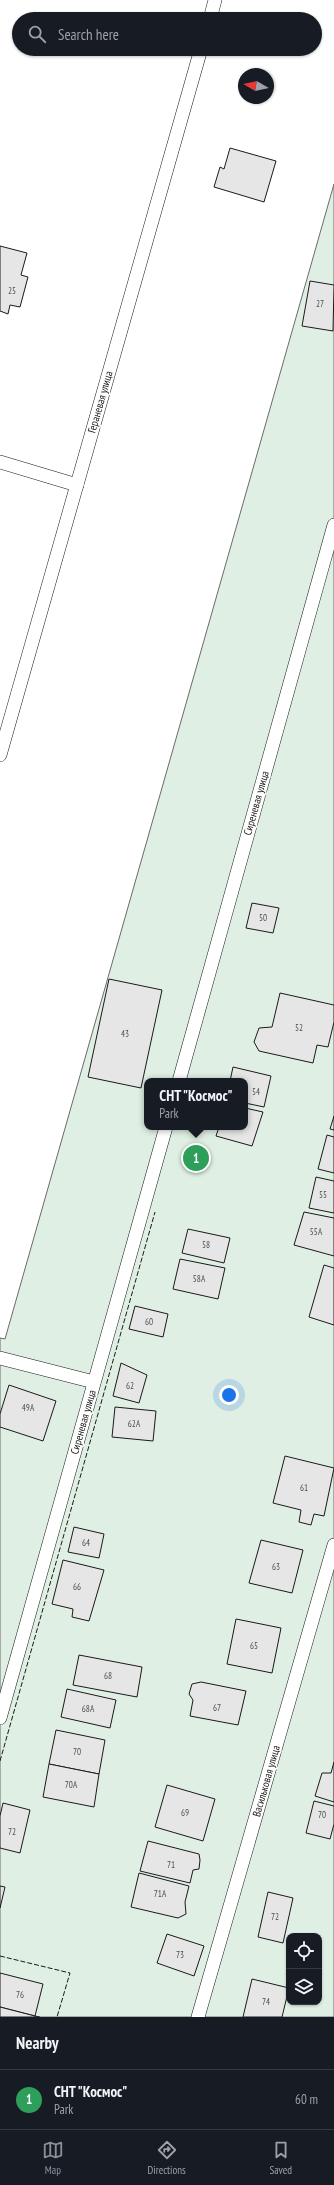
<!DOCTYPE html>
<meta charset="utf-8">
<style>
:root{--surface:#171b24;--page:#20242c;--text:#f1f3f6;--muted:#9ea1a6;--line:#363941;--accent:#8c9099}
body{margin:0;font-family:"PT Sans Narrow",sans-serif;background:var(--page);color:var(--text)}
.controls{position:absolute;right:12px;bottom:12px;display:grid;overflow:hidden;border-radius:8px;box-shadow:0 1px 3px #0004}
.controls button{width:36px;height:36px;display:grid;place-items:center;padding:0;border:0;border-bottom:1px solid var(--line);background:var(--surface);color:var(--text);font:20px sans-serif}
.compass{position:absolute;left:238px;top:68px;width:36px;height:36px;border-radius:50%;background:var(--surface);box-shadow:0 1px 3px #0004;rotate:279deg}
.you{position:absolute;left:229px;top:1395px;width:14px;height:14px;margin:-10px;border:3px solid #fff;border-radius:50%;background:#1a73e8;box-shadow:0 0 0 6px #1a73e833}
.badge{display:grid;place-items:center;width:26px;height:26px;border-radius:50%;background:var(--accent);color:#fff;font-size:13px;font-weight:700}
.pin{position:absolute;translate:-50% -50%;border:2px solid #fff;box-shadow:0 1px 4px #0006}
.popup{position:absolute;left:144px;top:1078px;width:104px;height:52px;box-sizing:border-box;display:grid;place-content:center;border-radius:8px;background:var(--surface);filter:drop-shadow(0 1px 3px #0005);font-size:13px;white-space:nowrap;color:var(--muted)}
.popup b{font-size:15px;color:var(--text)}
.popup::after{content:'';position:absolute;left:50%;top:100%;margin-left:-8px;border:8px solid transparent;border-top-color:var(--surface)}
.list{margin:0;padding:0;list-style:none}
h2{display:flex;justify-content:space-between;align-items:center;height:52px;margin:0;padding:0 16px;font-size:17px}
h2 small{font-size:13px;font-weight:400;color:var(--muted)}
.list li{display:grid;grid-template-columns:26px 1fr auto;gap:12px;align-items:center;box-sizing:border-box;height:60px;padding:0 16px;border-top:1px solid var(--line)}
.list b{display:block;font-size:15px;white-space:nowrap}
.list p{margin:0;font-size:13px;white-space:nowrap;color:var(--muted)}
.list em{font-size:13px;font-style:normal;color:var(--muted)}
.icon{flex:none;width:22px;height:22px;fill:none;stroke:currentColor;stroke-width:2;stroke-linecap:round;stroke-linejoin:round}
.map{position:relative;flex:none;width:334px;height:2017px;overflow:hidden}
.search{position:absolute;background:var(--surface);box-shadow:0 1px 3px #0004;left:12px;right:12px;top:12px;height:44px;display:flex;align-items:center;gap:10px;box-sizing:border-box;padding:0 14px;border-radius:22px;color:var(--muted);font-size:15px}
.sheet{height:112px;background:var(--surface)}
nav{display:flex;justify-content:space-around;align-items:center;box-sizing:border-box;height:56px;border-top:1px solid var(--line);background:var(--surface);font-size:11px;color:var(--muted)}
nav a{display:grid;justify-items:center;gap:2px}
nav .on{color:var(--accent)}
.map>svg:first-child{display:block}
.green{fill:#e0efe3;stroke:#6a6a6a;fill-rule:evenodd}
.building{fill:#e6e6e6;stroke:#1a1a1a}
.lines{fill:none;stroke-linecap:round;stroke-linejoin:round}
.service-casing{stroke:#1a1a1a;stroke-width:14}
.service{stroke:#fff;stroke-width:13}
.fence{stroke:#1a1a1a;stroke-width:1;stroke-dasharray:5 2;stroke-linecap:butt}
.labels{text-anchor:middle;stroke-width:3;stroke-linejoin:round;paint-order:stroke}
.number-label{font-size:9px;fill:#4d4d4d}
.street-label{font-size:11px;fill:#1a1a1a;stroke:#fff}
</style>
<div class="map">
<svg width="334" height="2017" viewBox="0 0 334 2017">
<rect width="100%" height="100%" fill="#fff"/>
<path class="green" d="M 334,184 L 334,2017 L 0,2017 L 0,1338 L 5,1339 ZM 147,1081 L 245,1081 L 245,1127 L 147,1127 ZM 289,1936 L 319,1936 L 319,2002 L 289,2002 Z"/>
<g class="building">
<path d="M 230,148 L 276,161 L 264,202 L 214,187 L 220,167 L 224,169 Z"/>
<path d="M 0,246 L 27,253 L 21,275 L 28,277 L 20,307 L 10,305 L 8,314 L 0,311 Z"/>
<path d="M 310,281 L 334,285 L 333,331 L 302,326 Z"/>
<path d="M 252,903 L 279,908 L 273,933 L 246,928 Z"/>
<path d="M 109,979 L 162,990 L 141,1088 L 88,1077 Z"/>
<path d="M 280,993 L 334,1005 L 334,1022 L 328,1047 L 317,1045 L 313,1063 L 259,1051 L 254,1042 L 259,1028 L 272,1027 Z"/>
<path d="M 233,1067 L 271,1076 L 264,1107 L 245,1103 L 245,1081 L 230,1081 Z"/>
<path d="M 245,1108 L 263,1112 L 252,1146 L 216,1136 L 219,1127 L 245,1127 Z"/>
<path d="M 334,1116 L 334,1130 L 330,1129 Z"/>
<path d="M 327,1135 L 334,1137 L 334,1173 L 318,1169 Z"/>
<path d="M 316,1177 L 334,1181 L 334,1213 L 309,1208 Z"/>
<path d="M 304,1212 L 334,1218 L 334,1256 L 294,1245 Z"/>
<path d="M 188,1229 L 230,1238 L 224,1263 L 182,1253 Z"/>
<path d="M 180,1259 L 225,1268 L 218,1299 L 173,1289 Z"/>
<path d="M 324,1265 L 334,1268 L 334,1325 L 309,1317 Z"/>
<path d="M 135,1306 L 168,1314 L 163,1337 L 129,1329 Z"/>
<path d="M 121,1363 L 147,1375 L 139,1403 L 113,1396 Z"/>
<path d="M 9,1385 L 56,1401 L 43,1441 L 0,1427 L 0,1414 Z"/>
<path d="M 115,1407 L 156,1411 L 153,1441 L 112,1437 Z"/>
<path d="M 285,1456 L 334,1468 L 324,1516 L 314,1514 L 311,1525 L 299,1522 L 301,1510 L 273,1503 Z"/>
<path d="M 74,1527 L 104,1534 L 99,1558 L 68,1552 Z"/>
<path d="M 261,1540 L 303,1550 L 292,1593 L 249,1583 Z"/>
<path d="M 63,1560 L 104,1570 L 89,1621 L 72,1617 L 73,1609 L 52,1604 Z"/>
<path d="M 236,1619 L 281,1628 L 272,1673 L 227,1664 Z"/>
<path d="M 79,1655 L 142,1667 L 137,1697 L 73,1685 Z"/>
<path d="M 201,1682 L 246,1691 L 238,1725 L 190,1716 L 193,1700 L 189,1694 L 192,1684 Z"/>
<path d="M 67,1689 L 116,1700 L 110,1728 L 61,1717 Z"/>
<path d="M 56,1730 L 105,1740 L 99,1774 L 49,1764 Z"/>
<path d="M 334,1762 L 334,1802 L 315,1796 L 322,1773 L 331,1773 Z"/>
<path d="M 49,1764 L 99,1774 L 94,1807 L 43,1797 Z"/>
<path d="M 167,1785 L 215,1799 L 203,1841 L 155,1827 Z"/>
<path d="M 314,1801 L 334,1806 L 334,1824 L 330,1839 L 306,1833 Z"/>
<path d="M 3,1803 L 30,1810 L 20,1853 L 0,1848 L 0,1816 Z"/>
<path d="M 148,1841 L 199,1854 L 200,1860 L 199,1869 L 193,1870 L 190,1883 L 140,1871 Z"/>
<path d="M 139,1873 L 189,1886 L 185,1902 L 186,1914 L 178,1918 L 131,1907 Z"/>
<path d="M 0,1886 L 5,1887 L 0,1908 Z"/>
<path d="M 268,1892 L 293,1898 L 283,1943 L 258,1937 Z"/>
<path d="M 167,1934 L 204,1946 L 194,1976 L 157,1963 Z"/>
<path d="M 0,1973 L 43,1984 L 35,2016 L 0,2007 Z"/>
<path d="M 252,1979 L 289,1988 L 282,2017 L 243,2017 Z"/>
<path d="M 0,2007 L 35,2016 L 35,2017 L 0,2017 Z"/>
</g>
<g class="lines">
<g class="service-casing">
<g id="service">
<path d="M 210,19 L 215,0"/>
<path d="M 0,462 L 77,485"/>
<path d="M 0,755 L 201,49"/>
<path d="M 179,1081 L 334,525"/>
<path d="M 0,1358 L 94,1382"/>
<path d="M 0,1718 L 166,1127"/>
<path d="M 198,2017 L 334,1545"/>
</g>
</g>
<use href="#service" class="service"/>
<g class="fence">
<path d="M 0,1761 L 155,1212"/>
<path d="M 0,1956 L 70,1973 L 57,2017"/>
<path d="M 35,2016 L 40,2017"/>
</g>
</g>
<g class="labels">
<g class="number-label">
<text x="12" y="294">25</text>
<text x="320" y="307">27</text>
<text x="263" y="921">50</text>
<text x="299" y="1031">52</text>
<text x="125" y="1037">43</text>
<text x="256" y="1095">54</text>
<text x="323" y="1198">55</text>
<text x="316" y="1235">55А</text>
<text x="206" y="1248">58</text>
<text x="199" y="1282">58А</text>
<text x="149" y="1325">60</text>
<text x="130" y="1389">62</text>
<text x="28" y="1411">49А</text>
<text x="134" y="1427">62А</text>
<text x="304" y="1491">61</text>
<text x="86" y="1546">64</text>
<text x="276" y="1570">63</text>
<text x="77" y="1590">66</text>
<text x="254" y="1649">65</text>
<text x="108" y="1679">68</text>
<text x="217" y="1711">67</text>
<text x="88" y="1712">68А</text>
<text x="77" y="1755">70</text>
<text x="71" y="1788">70А</text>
<text x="185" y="1816">69</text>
<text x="322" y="1818">70</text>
<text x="12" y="1835">72</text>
<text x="171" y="1868">71</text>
<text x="160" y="1897">71А</text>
<text x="275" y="1920">72</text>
<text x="180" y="1958">73</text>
<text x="20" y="1998">76</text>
<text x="266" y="2005">74</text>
</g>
<g class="street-label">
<text transform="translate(100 402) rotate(-74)" y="4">Гераневая улица</text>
<text transform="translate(256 803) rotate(-74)" y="4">Сиреневая улица</text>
<text transform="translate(83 1422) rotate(-74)" y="4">Сиреневая улица</text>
<text transform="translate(266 1781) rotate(-74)" y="4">Васильковая улица</text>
</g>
</g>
</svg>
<div class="controls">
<button><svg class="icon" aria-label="locate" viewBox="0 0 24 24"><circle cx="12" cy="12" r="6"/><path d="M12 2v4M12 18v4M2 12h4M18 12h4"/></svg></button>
<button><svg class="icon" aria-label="layers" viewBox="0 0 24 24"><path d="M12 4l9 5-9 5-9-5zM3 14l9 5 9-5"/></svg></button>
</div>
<svg class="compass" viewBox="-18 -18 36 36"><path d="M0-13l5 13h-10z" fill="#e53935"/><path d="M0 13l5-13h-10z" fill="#9ea1a6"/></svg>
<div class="you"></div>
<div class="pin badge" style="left:196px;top:1158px;background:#2e9e5b">1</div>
<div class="popup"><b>СНТ &quot;Космос&quot;</b>Park</div>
<div class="search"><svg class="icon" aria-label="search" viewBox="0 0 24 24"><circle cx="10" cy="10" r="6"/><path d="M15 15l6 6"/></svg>Search here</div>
</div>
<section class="sheet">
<h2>Nearby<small></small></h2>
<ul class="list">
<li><span class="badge" style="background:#2e9e5b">1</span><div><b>СНТ &quot;Космос&quot;</b><p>Park</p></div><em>60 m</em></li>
</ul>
</section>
<nav>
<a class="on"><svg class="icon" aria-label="map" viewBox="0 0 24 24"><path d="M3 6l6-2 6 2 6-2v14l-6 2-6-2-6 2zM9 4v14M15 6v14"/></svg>Map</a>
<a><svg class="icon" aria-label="directions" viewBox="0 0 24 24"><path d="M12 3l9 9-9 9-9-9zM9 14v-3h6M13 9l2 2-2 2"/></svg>Directions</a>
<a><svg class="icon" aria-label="saved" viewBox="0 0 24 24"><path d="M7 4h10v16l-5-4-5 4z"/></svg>Saved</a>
</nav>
